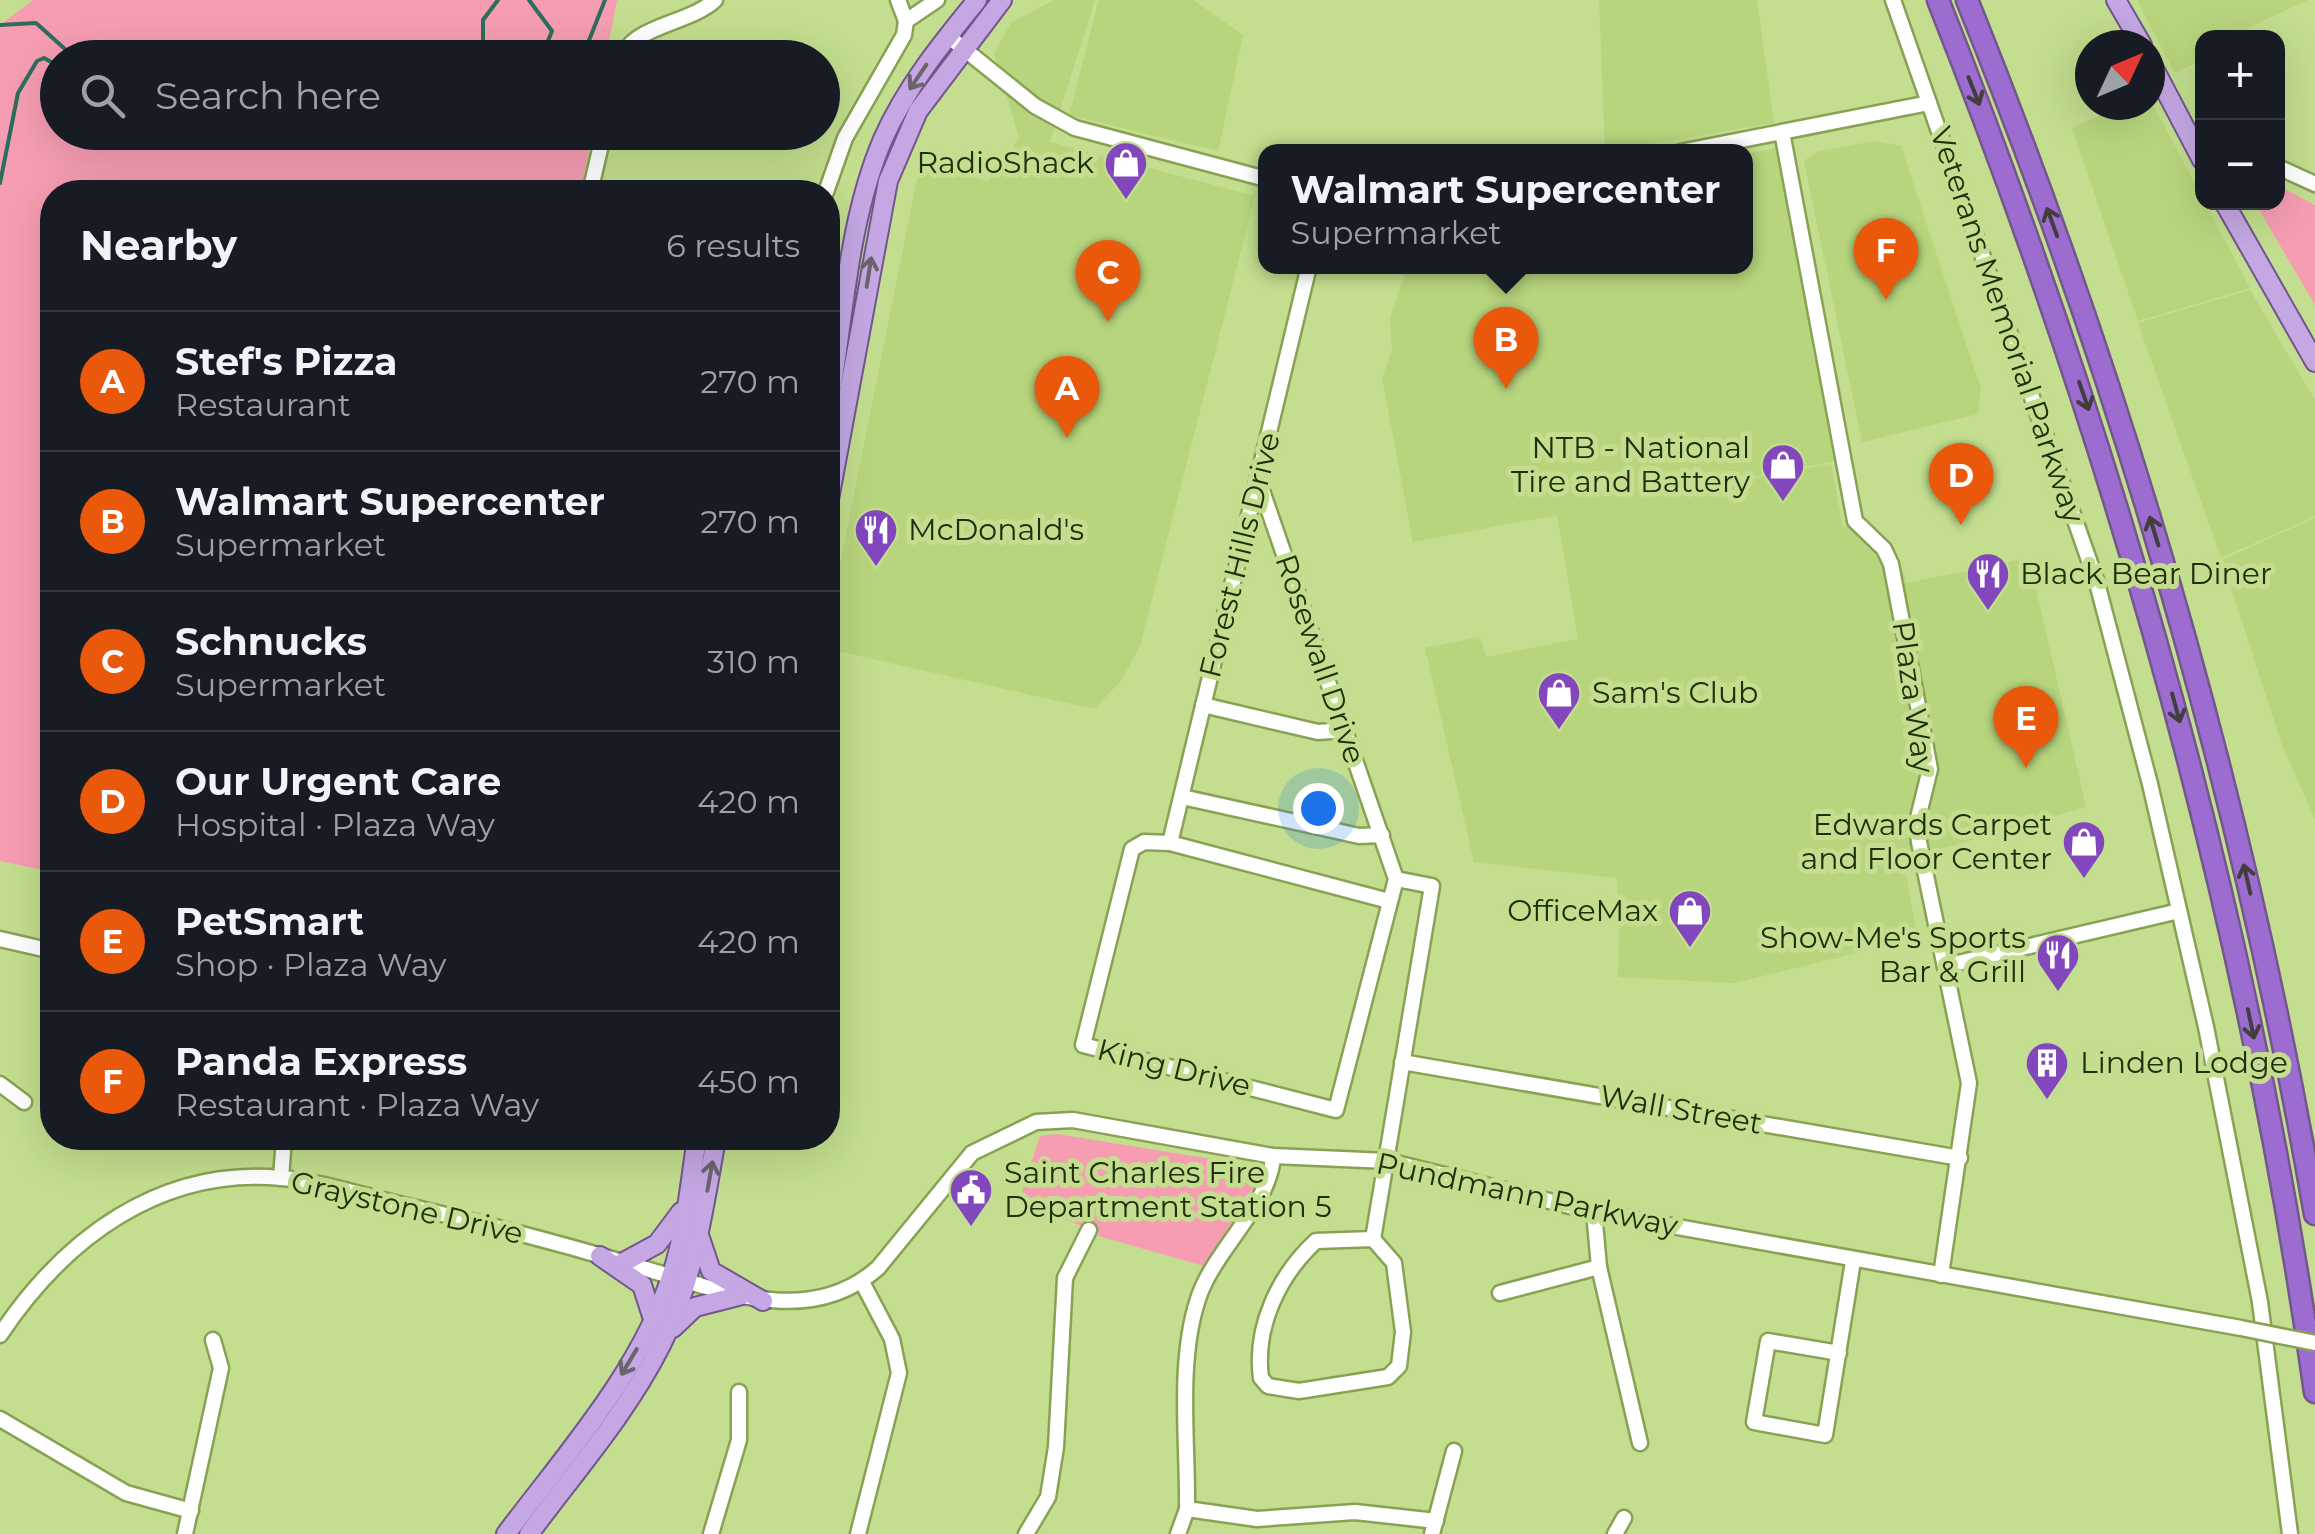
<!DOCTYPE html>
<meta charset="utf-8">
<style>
:root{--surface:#171b24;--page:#242831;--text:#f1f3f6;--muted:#9ea1a6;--line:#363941;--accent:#ea580c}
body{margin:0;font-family:Montserrat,sans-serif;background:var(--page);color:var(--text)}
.controls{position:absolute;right:30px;top:30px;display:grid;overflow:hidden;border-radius:20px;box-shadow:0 10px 40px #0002}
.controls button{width:90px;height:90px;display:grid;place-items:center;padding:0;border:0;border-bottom:2px solid var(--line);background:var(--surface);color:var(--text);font:50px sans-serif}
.compass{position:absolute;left:2075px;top:30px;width:90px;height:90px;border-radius:50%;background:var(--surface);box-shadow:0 10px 40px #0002;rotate:46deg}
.you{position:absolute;left:1318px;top:808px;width:35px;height:35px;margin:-25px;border:8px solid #fff;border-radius:50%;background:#1a73e8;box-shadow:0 0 0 15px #1a73e833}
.badge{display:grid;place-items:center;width:65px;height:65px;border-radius:50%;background:var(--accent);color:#fff;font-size:32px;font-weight:700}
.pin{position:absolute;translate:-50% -82px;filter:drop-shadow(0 2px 5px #0008)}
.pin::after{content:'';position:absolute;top:52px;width:35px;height:30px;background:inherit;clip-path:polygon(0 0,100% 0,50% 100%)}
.popup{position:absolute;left:1258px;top:144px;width:495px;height:130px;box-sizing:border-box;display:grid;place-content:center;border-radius:20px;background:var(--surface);filter:drop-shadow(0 2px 8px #0005);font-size:32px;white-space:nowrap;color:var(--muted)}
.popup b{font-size:38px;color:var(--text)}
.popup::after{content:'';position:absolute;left:50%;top:100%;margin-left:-20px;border:20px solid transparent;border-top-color:var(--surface)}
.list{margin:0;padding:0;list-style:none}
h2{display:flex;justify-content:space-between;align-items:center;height:130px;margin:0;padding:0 40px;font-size:42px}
h2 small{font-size:32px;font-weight:400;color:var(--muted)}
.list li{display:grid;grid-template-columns:65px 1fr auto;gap:30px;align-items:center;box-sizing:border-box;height:140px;padding:0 40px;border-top:2px solid var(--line)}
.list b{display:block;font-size:38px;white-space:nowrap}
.list p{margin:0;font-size:32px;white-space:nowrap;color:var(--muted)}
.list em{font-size:32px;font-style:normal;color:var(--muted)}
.icon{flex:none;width:55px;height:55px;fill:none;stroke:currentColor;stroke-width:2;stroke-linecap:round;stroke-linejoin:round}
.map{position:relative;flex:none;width:2315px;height:1534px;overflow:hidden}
.search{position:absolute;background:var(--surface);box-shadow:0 10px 40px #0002;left:40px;top:40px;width:800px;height:110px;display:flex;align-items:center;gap:25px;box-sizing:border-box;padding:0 35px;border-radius:55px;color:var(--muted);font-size:38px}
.panel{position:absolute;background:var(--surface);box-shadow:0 10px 40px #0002;left:40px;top:180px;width:800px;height:970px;border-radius:40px}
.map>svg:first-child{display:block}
.built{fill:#b7d57d}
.green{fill:#f69db2}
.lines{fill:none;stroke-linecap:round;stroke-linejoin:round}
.stream{stroke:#2e6d5c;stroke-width:4}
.minor-casing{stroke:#88a254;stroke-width:19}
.major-casing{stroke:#72568c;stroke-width:22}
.highway-casing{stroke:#72568c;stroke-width:25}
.minor{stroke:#fff;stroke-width:14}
.major{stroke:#c4a7e3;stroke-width:18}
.highway{stroke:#9c6cd1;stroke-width:20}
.minor-bridge-casing{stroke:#88a254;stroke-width:19;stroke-linecap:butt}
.minor-bridge{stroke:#fff;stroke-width:14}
.oneway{stroke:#6c646d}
.oneway2{stroke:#423e3e}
.labels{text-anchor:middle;stroke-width:10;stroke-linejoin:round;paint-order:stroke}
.poi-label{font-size:30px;fill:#242e0d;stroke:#c2de8e;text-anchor:end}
.street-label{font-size:30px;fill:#242e0d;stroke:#c2de8e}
</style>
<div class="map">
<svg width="2315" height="1534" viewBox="0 0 2315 1534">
<rect width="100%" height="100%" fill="#c2de8e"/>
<g class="built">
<path d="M 1054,0 L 1095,0 L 1050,142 L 1255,196 L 1140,646 L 1121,681 L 1094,709 L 828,649 L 828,624 L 920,165 L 988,181 L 1019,138 L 994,53 L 1011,23 Z"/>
<path d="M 1099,0 L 1193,0 L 1243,35 L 1218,151 L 1069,115 Z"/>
<path d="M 1599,0 L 1757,0 L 1774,123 L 1605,151 Z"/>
<path d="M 2137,0 L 2308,0 L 2248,28 L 2252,37 L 2202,38 L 2202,60 L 2175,73 Z"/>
<path d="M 2150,99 L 2250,288 L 2138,321 L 2072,128 L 2122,105 L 2150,105 Z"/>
<path d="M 1874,141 L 1901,146 L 1981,389 L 1978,414 L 1862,442 L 1804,161 L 1817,152 Z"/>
<path d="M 1778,148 L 1834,461 L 1625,502 L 1831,464 L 1843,527 L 1867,524 L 1895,549 L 1907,583 L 2029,558 L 2086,807 L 1903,860 L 1918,938 L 1734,983 L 1618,977 L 1620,906 L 1616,878 L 1474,862 L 1425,648 L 1480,637 L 1486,657 L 1578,639 L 1557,515 L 1413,542 L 1382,378 L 1392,350 L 1390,318 L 1407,267 L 1746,266 L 1746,154 Z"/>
<path d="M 2250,290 L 2315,400 L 2315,516 L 2221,558 L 2138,323 Z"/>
<path d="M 2315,518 L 2315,819 L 2282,745 L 2222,560 Z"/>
</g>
<g class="green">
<path d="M 33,0 L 617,0 L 606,57 L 58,58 L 58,132 L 592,133 L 581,192 L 52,192 L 52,872 L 0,861 L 0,25 Z"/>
<path d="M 2278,186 L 2315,205 L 2315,305 L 2255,203 L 2278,202 Z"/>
<path d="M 1057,1134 L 1255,1166 L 1259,1179 L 1204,1266 L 1098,1236 L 1099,1233 L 1019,1201 L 1040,1136 Z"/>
</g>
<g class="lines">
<g class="stream">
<path d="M 529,0 L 552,31 L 541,58"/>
<path d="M 0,25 L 36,23 L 75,58"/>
<path d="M 83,58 L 115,47 L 131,58"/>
<path d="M 483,58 L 483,20 L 498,0"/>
<path d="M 582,58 L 605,0"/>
<path d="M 0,183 L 18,93 L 37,61 L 44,58 L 58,66"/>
</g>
<g class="minor-casing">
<g id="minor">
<path d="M 898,0 L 906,21"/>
<path d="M 1893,0 L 2097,583 L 2150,784 L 2206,1027 L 2260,1302 L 2290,1534"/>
<path d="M 948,36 L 1035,106 L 1075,128 L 1266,179"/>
<path d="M 623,58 C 630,26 690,24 715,0"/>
<path d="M 1782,132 L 1855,521 L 1884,549 L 1891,564 L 1930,769 L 1917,822 L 1919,842 L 1969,1083 L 1941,1275"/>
<path d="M 1680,152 L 1929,103"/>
<path d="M 2278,167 L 2315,184"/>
<path d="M 590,192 L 604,132"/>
<path d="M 826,192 L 845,138 L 904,35 L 906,21 L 937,0"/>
<path d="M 1259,482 L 1396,879 L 1336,1110 L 1083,1045 L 1132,849 L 1144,842 L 1170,843 L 1389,901"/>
<path d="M 1203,705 L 1318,732 L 1345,730"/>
<path d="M 1182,797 L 1359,836 L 1382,835"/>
<path d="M 1170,843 L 1309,266"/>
<path d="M 0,939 L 52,951"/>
<path d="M 1945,966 L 2179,911"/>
<path d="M 1402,1062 L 1960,1158"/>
<path d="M 0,1084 L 24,1102"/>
<path d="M 281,1178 L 284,1138"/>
<path d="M 1594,1212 L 1599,1267 L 1640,1443"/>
<path d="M 1373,1239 L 1394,1263 L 1403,1332 L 1399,1366 L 1388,1377 L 1299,1391 L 1268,1386 L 1261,1378 C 1254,1327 1279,1275 1316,1241 L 1373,1239 L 1432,886 L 1396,879"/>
<path d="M 1500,1293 L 1599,1267"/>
<path d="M 0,1335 C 64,1239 160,1166 282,1178 C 324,1182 367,1197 408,1206 C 491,1225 574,1247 656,1272 C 731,1294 812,1326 878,1268 L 972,1153 L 1036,1122 L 1073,1120 L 1273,1156 L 1388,1161 L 1594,1212 L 2241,1328"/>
<path d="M 1839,1353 L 1768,1341 L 1754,1422 L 1825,1435 L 1853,1261"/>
<path d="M 0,1419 L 126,1493 L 191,1511"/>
<path d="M 1187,1509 L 1257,1519 L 1355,1512 L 1436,1521"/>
<path d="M 185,1534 L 221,1368 L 213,1340"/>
<path d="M 711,1534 L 739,1440 L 739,1392"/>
<path d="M 858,1534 L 899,1373 L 892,1339 L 862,1282"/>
<path d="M 1026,1534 L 1048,1497 L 1056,1447 L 1065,1278 L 1089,1230"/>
<path d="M 1178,1534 L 1187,1509 C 1188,1442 1177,1363 1198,1299 C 1213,1251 1271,1204 1273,1156"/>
<path d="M 1432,1534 L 1454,1451"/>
<path d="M 1615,1534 L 1624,1518"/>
</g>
</g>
<g class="major-casing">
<g id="major">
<path d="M 2116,0 L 2142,45"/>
<path d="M 2150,61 L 2202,160"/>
<path d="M 2224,202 L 2315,362"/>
<path d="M 828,409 C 844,320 847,223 883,139 C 906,87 942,43 977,0"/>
<path d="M 828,505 L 888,181 L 918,111 L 1002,0"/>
<path d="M 700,1238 L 711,1271 L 763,1301"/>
<path d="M 600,1256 L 642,1285 L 653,1319"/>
<path d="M 622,1263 L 657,1244 L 681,1212"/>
<path d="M 673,1328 L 695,1307 L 742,1295"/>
<path d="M 506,1534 C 566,1454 641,1371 672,1274 C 686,1231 690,1183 697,1138"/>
<path d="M 529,1534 C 574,1473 627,1413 661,1345 C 694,1280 704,1208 716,1138"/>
</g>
</g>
<g class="highway-casing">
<g id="highway">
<path d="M 1938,0 C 2116,449 2248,913 2315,1392"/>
<path d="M 1967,0 C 2125,391 2243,798 2315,1214"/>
</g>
</g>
<use href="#minor" class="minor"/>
<use href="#major" class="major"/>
<use href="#highway" class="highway"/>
<g class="minor-bridge-casing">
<path id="minor-bridge" d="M 2241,1328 L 2315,1343"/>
</g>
<use href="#minor-bridge" class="minor-bridge"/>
</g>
<defs><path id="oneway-shaft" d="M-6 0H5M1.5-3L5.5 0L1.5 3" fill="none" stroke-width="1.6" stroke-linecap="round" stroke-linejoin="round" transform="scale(2.5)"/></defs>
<g class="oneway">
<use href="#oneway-shaft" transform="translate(918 77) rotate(124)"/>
<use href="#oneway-shaft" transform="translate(869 272) rotate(-81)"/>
<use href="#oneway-shaft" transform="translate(710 1176) rotate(-80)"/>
<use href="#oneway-shaft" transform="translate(629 1362) rotate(121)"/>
</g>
<g class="oneway2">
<use href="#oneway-shaft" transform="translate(1974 91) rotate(68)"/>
<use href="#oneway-shaft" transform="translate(2052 222) rotate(-110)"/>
<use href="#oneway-shaft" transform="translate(2084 396) rotate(71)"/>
<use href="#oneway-shaft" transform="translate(2154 531) rotate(-107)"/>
<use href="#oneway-shaft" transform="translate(2176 708) rotate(75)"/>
<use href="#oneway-shaft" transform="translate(2247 879) rotate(-103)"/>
<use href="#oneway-shaft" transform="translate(2251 1024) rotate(78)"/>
</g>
<defs>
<g id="shop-pin" transform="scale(2.25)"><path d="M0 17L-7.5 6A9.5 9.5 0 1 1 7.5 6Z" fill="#8347bd" stroke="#c2de8e"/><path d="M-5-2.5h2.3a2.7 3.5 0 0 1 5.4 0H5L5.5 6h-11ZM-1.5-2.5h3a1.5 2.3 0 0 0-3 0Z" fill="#fff"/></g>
<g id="restaurant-pin" transform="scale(2.25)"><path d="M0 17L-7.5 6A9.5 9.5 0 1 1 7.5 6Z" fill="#8347bd" stroke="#c2de8e"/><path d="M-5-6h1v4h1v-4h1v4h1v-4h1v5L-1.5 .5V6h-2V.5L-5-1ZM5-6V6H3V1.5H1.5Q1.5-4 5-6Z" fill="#fff"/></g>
<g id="building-pin" transform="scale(2.25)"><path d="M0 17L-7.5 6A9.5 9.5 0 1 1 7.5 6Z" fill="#8347bd" stroke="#c2de8e"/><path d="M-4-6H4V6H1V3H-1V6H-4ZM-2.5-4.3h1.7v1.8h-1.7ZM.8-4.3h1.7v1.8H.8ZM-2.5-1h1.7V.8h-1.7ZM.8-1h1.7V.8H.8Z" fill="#fff"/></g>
<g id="civic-pin" transform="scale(2.25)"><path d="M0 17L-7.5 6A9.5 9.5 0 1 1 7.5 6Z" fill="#8347bd" stroke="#c2de8e"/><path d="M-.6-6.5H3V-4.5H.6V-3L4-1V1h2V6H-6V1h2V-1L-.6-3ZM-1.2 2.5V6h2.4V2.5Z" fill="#fff"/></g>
</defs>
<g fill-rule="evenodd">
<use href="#shop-pin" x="1126" y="163"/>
<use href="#shop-pin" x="1783" y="465"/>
<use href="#restaurant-pin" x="876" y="530"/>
<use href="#restaurant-pin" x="1988" y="574"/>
<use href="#shop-pin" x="1559" y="693"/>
<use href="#shop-pin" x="2084" y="842"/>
<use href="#shop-pin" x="1690" y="911"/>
<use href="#restaurant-pin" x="2058" y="955"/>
<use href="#building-pin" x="2047" y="1063"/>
<use href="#civic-pin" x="971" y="1190"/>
</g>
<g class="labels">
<g class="poi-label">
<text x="1094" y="173">RadioShack</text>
<text x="1750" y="458">NTB - National<tspan x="1750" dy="34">Tire and Battery</tspan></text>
<text x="908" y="540" text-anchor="start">McDonald's</text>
<text x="2020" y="584" text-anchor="start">Black Bear Diner</text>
<text x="1592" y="703" text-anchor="start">Sam's Club</text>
<text x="2052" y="835">Edwards Carpet<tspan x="2052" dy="34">and Floor Center</tspan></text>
<text x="1658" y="921">OfficeMax</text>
<text x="2026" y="948">Show-Me's Sports<tspan x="2026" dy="34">Bar &amp; Grill</tspan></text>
<text x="2080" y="1073" text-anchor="start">Linden Lodge</text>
<text x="1004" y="1183" text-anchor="start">Saint Charles Fire<tspan x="1004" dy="34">Department Station 5</tspan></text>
</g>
<g class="street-label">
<text transform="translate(2007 325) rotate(71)" y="10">Veterans Memorial Parkway</text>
<text transform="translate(1240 555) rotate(-76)" y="10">Forest Hills Drive</text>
<text transform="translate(1320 659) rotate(71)" y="10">Rosewall Drive</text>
<text transform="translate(1913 697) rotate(82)" y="10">Plaza Way</text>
<text transform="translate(1174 1068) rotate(14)" y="10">King Drive</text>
<text transform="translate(1681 1110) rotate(10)" y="10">Wall Street</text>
<text transform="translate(1527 1195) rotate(12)" y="10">Pundmann Parkway</text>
<text transform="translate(407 1208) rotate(13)" y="10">Graystone Drive</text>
</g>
</g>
</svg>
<div class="controls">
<button>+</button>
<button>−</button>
</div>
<svg class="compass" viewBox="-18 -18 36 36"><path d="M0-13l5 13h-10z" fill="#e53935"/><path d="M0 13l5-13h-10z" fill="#9ea1a6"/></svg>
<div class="you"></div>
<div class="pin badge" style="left:1067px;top:438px">A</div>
<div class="pin badge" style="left:1506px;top:389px">B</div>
<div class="popup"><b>Walmart Supercenter</b>Supermarket</div>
<div class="pin badge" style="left:1108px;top:322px">C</div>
<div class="pin badge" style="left:1961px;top:525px">D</div>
<div class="pin badge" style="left:2026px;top:768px">E</div>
<div class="pin badge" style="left:1886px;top:300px">F</div>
<div class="search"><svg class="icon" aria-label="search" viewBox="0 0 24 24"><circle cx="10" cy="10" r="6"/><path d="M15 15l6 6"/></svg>Search here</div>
<section class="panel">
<h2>Nearby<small>6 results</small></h2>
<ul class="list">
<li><span class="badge">A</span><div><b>Stef's Pizza</b><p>Restaurant</p></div><em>270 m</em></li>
<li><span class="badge">B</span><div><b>Walmart Supercenter</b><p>Supermarket</p></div><em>270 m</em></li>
<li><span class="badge">C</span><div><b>Schnucks</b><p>Supermarket</p></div><em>310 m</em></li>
<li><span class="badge">D</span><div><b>Our Urgent Care</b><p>Hospital · Plaza Way</p></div><em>420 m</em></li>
<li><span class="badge">E</span><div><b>PetSmart</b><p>Shop · Plaza Way</p></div><em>420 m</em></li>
<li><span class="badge">F</span><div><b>Panda Express</b><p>Restaurant · Plaza Way</p></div><em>450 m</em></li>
</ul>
</section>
</div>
